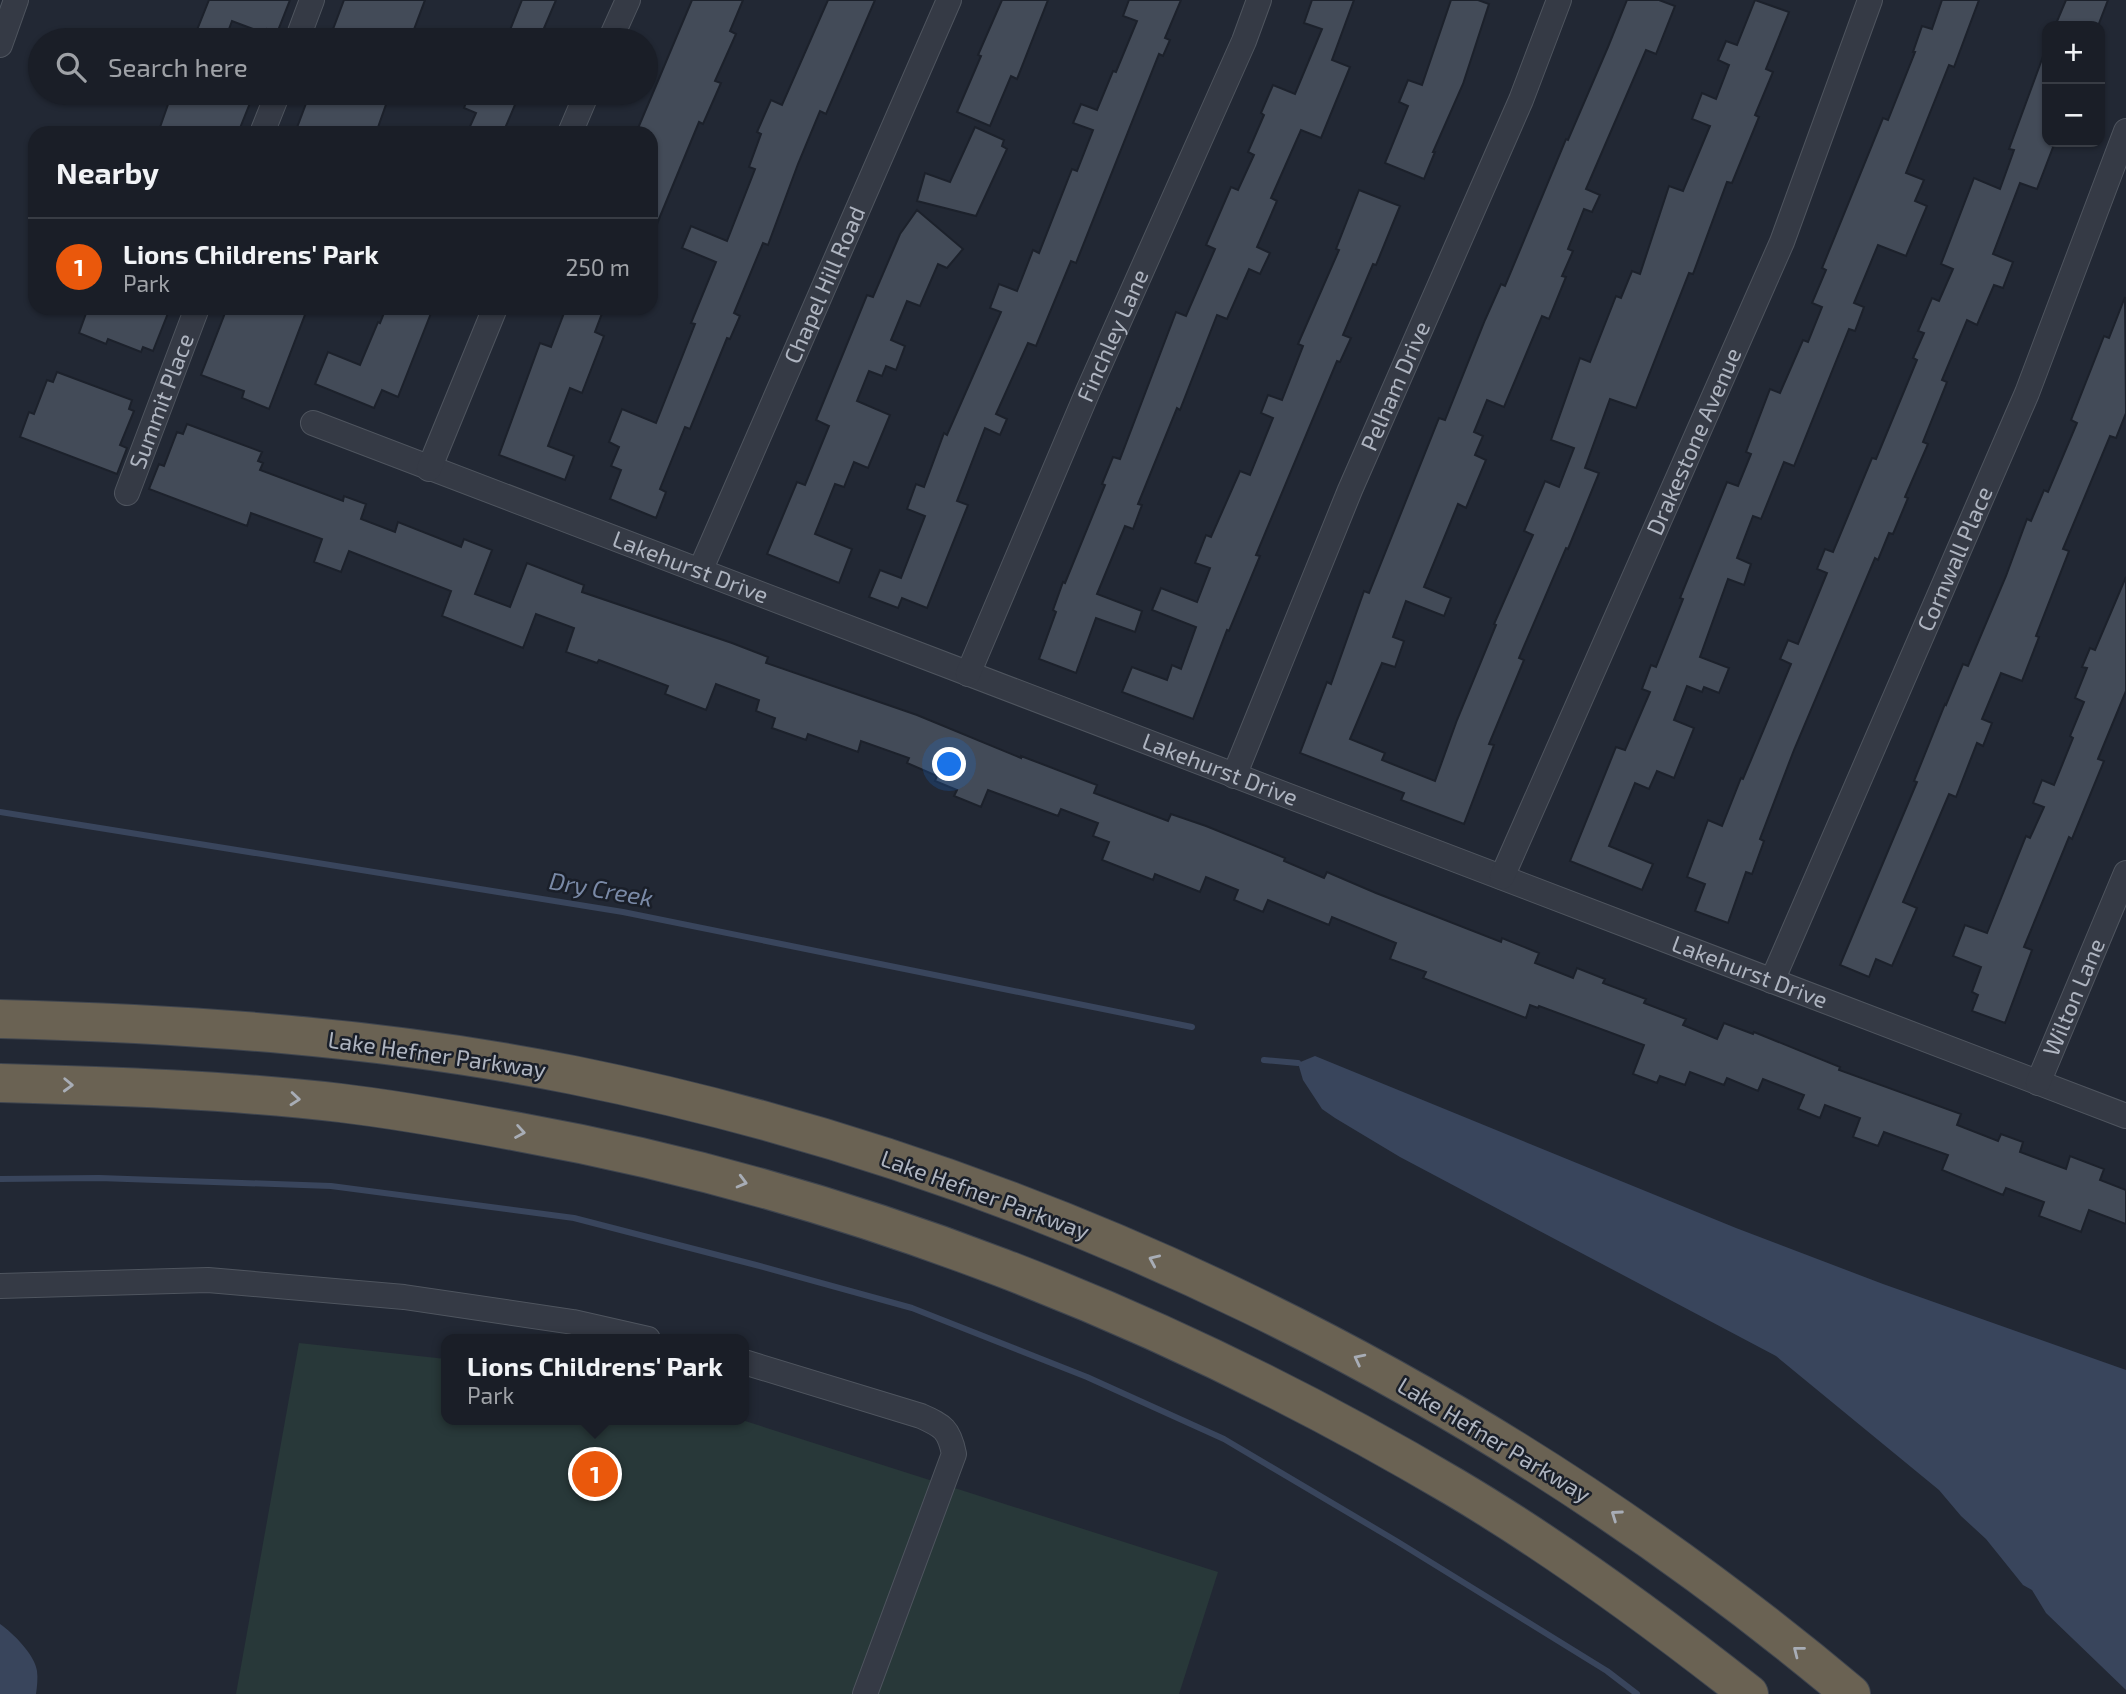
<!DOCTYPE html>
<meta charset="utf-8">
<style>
:root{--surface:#1a1e27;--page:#23272f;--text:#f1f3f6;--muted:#9fa2a7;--line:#383c44;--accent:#ea580c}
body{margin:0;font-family:"Exo 2",sans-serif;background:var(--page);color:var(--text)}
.controls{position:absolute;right:21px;top:21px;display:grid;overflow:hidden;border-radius:14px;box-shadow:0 2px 5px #0004}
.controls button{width:63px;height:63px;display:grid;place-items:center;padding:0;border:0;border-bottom:2px solid var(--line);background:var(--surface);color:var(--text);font:35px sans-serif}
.you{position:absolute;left:950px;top:765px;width:24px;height:24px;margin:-18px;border:5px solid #fff;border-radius:50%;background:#1a73e8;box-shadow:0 0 0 10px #1a73e833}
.badge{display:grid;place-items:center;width:46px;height:46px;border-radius:50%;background:var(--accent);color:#fff;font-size:23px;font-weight:700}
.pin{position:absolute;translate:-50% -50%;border:4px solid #fff;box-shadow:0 2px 7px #0006}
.popup{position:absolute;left:441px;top:1334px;width:308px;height:91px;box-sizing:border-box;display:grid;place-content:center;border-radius:14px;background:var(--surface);filter:drop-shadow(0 2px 5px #0005);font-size:23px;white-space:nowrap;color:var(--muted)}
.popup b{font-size:26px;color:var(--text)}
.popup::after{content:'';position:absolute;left:50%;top:100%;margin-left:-14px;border:14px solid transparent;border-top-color:var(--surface)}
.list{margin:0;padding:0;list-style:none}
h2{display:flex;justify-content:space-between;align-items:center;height:91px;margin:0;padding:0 28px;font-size:30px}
h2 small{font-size:23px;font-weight:400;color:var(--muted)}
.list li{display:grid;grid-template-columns:46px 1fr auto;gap:21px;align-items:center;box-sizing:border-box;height:98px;padding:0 28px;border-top:2px solid var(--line)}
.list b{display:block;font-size:26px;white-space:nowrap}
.list p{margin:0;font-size:23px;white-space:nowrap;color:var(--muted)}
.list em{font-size:23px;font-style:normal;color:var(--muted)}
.icon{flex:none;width:38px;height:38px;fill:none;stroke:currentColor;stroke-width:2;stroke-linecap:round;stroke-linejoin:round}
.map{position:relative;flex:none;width:2126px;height:1694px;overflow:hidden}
.search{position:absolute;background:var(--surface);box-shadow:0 2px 5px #0004;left:28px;top:28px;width:630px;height:77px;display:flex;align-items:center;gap:18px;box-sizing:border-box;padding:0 24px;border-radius:38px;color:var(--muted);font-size:26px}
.panel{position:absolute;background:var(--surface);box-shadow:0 2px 5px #0004;left:28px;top:126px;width:630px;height:189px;border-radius:21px}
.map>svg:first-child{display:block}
.green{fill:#283839}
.water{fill:#39455c}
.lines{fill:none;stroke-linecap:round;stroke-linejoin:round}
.stream{stroke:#39455c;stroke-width:6}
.building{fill:#434b58;stroke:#1c212b;stroke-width:2}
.street-casing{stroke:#4f555f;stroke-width:26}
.highway-casing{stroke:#3f454f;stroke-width:40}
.street{stroke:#353a45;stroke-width:24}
.highway{stroke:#6a6253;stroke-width:38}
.oneway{stroke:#a8adb6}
.labels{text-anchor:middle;stroke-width:5;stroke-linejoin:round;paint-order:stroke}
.street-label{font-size:23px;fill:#afb5c1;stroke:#1a1f29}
.water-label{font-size:24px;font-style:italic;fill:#7a8aa7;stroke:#1a1f29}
</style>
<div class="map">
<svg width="2126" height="1694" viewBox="0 0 2126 1694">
<rect width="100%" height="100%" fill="#222834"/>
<path class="green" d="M 299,1343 L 446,1359 L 446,1420 L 742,1420 L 1218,1572 L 1179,1694 L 236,1694 Z"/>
<g class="water">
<path d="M 1315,1056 L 1736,1228 L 1883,1284 L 2126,1370 L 2126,1690 L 2046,1613 L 2032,1590 L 2023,1585 L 1986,1539 L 1961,1516 L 1939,1490 L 1776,1356 L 1400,1157 L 1335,1118 L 1322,1109 L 1303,1080 L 1298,1063 Z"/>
<path d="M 0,1624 C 13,1633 35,1655 37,1671 C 38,1678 37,1687 36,1694 L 0,1694 Z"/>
</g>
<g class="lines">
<g class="stream">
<path d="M 0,812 L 623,912 L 1192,1027"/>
<path d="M 1264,1060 L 1298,1063"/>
<path d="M 0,1179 L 99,1178 L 331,1186 L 574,1218 L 756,1265 L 912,1308 L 1087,1377 L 1224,1439 L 1398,1542 L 1607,1671 L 1637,1694"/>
</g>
</g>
<g class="building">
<path d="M 209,0 L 290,0 L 277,33 L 267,29 L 266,34 L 232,21 L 225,40 L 193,40 Z"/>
<path d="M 344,0 L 425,0 L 410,40 L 329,40 Z"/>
<path d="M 522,0 L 556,0 L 539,40 L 506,40 Z"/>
<path d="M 692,0 L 743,0 L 730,31 L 736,34 L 715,81 L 721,83 L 703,124 L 699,122 L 652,236 L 651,133 L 636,133 Z"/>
<path d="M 828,0 L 875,0 L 826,114 L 820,111 L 798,164 L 768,245 L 763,243 L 734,313 L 740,316 L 730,339 L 727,338 L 690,429 L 685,427 L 660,489 L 666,492 L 656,518 L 610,499 L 621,470 L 611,466 L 619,447 L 609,442 L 622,409 L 656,423 L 695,324 L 691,323 L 716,262 L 682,248 L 691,226 L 727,241 L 755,169 L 749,167 L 761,134 L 757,132 L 771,100 L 782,105 Z"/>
<path d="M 1002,0 L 1048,0 L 1017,79 L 1011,76 L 990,126 L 957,112 L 981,56 L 978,55 Z"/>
<path d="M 1129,0 L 1181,0 L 1165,38 L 1170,40 L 1163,56 L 1159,54 L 1076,263 L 1071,261 L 1036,346 L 1028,343 L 996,414 L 1007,419 L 1000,435 L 985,428 L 957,501 L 968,505 L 927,608 L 902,598 L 898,608 L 869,597 L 880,570 L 901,578 L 925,516 L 907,509 L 916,484 L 924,487 L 944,433 L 947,435 L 1001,312 L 990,308 L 999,284 L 1017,291 L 1033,250 L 1039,253 L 1072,169 L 1077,171 L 1093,130 L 1073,123 L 1081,104 L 1097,110 L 1113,71 L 1116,72 L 1137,21 L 1123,16 Z"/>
<path d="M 1312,0 L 1354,0 L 1332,60 L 1350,67 L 1321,138 L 1301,130 L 1271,198 L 1277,201 L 1257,247 L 1270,253 L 1260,274 L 1249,269 L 1227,319 L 1217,315 L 1180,410 L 1177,408 L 1138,504 L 1142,505 L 1133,529 L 1125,526 L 1097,594 L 1142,611 L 1135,632 L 1096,618 L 1076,673 L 1039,659 L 1056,612 L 1053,610 L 1063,582 L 1065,583 L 1105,485 L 1102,484 L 1113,457 L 1120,459 L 1176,312 L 1186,316 L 1215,249 L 1206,245 L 1231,187 L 1238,190 L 1254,155 L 1248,152 L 1264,115 L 1261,113 L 1273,85 L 1295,94 L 1322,29 L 1304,23 Z"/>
<path d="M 1451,0 L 1478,0 L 1489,4 L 1463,84 L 1433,152 L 1435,152 L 1424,179 L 1385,163 L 1408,106 L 1399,102 L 1408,80 L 1422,85 Z"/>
<path d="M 1627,0 L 1659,0 L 1675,6 L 1656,54 L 1646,50 L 1586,189 L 1600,195 L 1592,212 L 1584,209 L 1568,249 L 1573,251 L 1562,276 L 1566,277 L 1549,319 L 1542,316 L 1504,407 L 1487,400 L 1474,432 L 1483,436 L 1475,455 L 1486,460 L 1466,508 L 1458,504 L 1424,587 L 1451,598 L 1444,616 L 1406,601 L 1393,637 L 1404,641 L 1395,667 L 1382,663 L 1350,739 L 1385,753 L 1382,760 L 1435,781 L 1457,720 L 1496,625 L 1494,624 L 1533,535 L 1524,531 L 1545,481 L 1559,487 L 1574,448 L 1551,440 L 1580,358 L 1590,362 L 1616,296 L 1621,298 L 1632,271 L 1640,274 L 1669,186 L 1683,191 L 1710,126 L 1692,119 L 1702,93 L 1716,99 L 1729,65 L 1718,60 L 1726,41 L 1737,45 L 1755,0 L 1789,12 L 1766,69 L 1773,72 L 1755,115 L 1759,117 L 1732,183 L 1727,182 L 1693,274 L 1689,273 L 1636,408 L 1610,399 L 1585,468 L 1599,473 L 1568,549 L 1566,548 L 1519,658 L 1524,660 L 1489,744 L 1494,745 L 1464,824 L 1401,800 L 1404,793 L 1300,753 L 1327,682 L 1331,684 L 1364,591 L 1369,593 L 1439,418 L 1445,420 L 1485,320 L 1501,284 L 1505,286 L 1566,139 L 1568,140 L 1608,47 Z"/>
<path d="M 1942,0 L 1979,0 L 1954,67 L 1949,65 L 1906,173 L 1924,180 L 1915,201 L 1927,206 L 1906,256 L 1878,245 L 1854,303 L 1864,307 L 1855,331 L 1849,329 L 1794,466 L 1784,462 L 1761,519 L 1753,516 L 1737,558 L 1751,564 L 1744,585 L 1728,579 L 1700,657 L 1729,668 L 1719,693 L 1704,687 L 1702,692 L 1687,686 L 1674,720 L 1694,728 L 1674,778 L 1657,771 L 1649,789 L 1635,783 L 1609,846 L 1653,864 L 1642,890 L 1570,861 L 1616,747 L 1625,750 L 1650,692 L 1642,689 L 1651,665 L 1656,667 L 1683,599 L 1680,598 L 1727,482 L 1738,486 L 1751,454 L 1746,452 L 1770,389 L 1780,393 L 1803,340 L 1808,342 L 1822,307 L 1812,303 L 1826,270 L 1822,268 L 1883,118 L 1888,120 L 1915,52 L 1913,52 L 1922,26 L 1932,29 Z"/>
<path d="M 2066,0 L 2108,0 L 2098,26 L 2055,26 Z"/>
<path d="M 2045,51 L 2047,51 L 2047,142 L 2055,142 L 2037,189 L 2020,183 L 1993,254 L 2013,262 L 2003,288 L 1994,285 L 1977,325 L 1967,320 L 1942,380 L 1947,382 L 1923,442 L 1928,444 L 1905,497 L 1908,498 L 1893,534 L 1889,533 L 1878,560 L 1875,558 L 1794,750 L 1760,839 L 1764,841 L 1752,874 L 1746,872 L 1728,923 L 1695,911 L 1705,884 L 1687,877 L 1708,820 L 1722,826 L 1741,778 L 1743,779 L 1791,664 L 1780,659 L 1788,640 L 1798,644 L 1827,573 L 1817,569 L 1825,549 L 1833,552 L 1872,458 L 1876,459 L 1917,360 L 1913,358 L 1924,333 L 1918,331 L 1932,298 L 1939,301 L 1953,269 L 1941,264 L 1974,178 L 2000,189 L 2014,150 L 2009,149 Z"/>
<path d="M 172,93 L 254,93 L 238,133 L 158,133 Z"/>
<path d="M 310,93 L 390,93 L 376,133 L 295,133 Z"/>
<path d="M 470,93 L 520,93 L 503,133 L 467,133 L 476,113 L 464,108 Z"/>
<path d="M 975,127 L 1004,140 L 1002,146 L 1007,149 L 976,216 L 917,201 L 925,173 L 950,182 Z"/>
<path d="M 1359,190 L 1400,206 L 1376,265 L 1373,264 L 1343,335 L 1351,338 L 1340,362 L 1337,361 L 1256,555 L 1260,556 L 1229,631 L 1227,630 L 1193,719 L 1122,692 L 1132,667 L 1167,680 L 1172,665 L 1181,669 L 1196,627 L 1152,610 L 1161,588 L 1197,602 L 1210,568 L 1195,563 L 1206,535 L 1211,537 L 1240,471 L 1250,475 L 1273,418 L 1261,413 L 1268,395 L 1282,400 L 1303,346 L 1298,344 L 1339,250 L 1336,249 Z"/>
<path d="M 917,210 L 963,249 L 947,268 L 938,264 L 920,306 L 907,301 L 891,340 L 905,346 L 896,370 L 886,366 L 882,376 L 869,371 L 857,401 L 890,415 L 868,468 L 854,462 L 844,487 L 835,484 L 815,534 L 852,549 L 839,583 L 767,554 L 797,482 L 805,485 L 829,426 L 816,420 L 867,295 L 873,297 L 900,234 Z"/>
<path d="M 2125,297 L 2126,413 L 2116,438 L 2110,436 L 2063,549 L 2069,551 L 2036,636 L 2039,637 L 2022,681 L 2001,673 L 1982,719 L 1992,723 L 1983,746 L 1977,743 L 1956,797 L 1949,794 L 1903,902 L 1917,908 L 1892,966 L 1876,959 L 1869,977 L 1840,965 L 1917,782 L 1914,781 L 1945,704 L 1946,705 L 1963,664 L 1968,666 L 2006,576 L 2027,519 L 2031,521 L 2044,490 L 2048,492 L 2077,423 L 2071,420 L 2104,336 L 2109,338 Z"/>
<path d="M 88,308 L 170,308 L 153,351 L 143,347 L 141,352 L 108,339 L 106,344 L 79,333 Z"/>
<path d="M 227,308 L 295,308 L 306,312 L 269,409 L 242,398 L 244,391 L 201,375 Z"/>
<path d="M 386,308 L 433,308 L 398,397 L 382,390 L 374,408 L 315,384 L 328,352 L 360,365 L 378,322 L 380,323 Z"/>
<path d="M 566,308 L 604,308 L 595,332 L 604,336 L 582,393 L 570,388 L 548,446 L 574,456 L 565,480 L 499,455 L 540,343 L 551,347 Z"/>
<path d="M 57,372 L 132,400 L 129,409 L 134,411 L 120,445 L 127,448 L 117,474 L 20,437 L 29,412 L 34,414 L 47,380 L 53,382 Z"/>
<path d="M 187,424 L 262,452 L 258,461 L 263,463 L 260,470 L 343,501 L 344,496 L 366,504 L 361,519 L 395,532 L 398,522 L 461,547 L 464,539 L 492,550 L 475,594 L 510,607 L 527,563 L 584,585 L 582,592 L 732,643 L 768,657 L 766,663 L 917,715 L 1021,758 L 1021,756 L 1097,785 L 1094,793 L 1168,821 L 1171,814 L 1206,826 L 1285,858 L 1284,861 L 1324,878 L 1327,872 L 1376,893 L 1501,942 L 1502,938 L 1539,953 L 1535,963 L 1573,978 L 1577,968 L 1605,979 L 1603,983 L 1646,999 L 1644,1003 L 1686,1019 L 1683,1025 L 1717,1039 L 1724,1023 L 1753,1034 L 1754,1032 L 1840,1067 L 1839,1070 L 1961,1114 L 1957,1125 L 1998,1141 L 2001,1134 L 2023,1142 L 2020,1152 L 2066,1169 L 2070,1156 L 2104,1169 L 2100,1180 L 2126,1190 L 2126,1224 L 2089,1210 L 2081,1232 L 2039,1216 L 2044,1202 L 2006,1188 L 2003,1195 L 1942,1170 L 1948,1155 L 1884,1132 L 1878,1146 L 1853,1137 L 1860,1118 L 1825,1105 L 1820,1118 L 1798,1109 L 1804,1095 L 1763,1079 L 1758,1091 L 1727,1078 L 1724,1085 L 1690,1072 L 1685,1085 L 1660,1076 L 1657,1083 L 1633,1074 L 1644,1045 L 1539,1006 L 1538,1008 L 1530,1005 L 1526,1018 L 1423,978 L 1426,972 L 1390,959 L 1396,943 L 1332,917 L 1329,925 L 1268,900 L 1263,912 L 1234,900 L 1238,890 L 1206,877 L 1200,892 L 1155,874 L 1153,880 L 1102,860 L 1109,842 L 1093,836 L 1098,823 L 1061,809 L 1058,816 L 988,790 L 981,807 L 954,796 L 957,790 L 935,781 L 937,776 L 907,763 L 909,758 L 861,741 L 858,752 L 808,734 L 806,740 L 772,728 L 775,718 L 756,711 L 759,700 L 716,684 L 706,710 L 665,694 L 668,686 L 599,660 L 597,663 L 566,652 L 574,628 L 536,614 L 523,648 L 442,616 L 451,591 L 349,551 L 341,572 L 314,562 L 322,539 L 251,513 L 247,526 L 149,489 L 159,464 L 164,466 L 177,432 L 183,434 Z"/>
<path d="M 2126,577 L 2126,691 L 2098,759 L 2104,761 L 2072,839 L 2069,837 L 2024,947 L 2032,950 L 2005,1023 L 1972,1011 L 1978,995 L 1972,992 L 1981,967 L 1953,956 L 1965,925 L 1987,933 L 2026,836 L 2030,838 L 2044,807 L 2033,803 L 2042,780 L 2054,785 L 2073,738 L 2070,736 L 2084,702 L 2075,698 L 2087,668 L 2082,667 L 2090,648 L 2095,650 Z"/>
</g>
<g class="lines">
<g class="street-casing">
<g id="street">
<path d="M 297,40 L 312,0"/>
<path d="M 610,40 L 628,0"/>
<path d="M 0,45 L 16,0"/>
<path d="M 262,133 L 278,93"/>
<path d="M 570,133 L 587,93"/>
<path id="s1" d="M 313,423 L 2126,1116"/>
<path d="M 429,469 L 495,308"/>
<path id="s2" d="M 127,493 L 197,308"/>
<path id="s3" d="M 700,571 L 949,0"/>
<path id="s4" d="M 968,674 L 1088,391 L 1244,41 L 1259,0"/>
<path id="s5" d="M 1234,776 L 1350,490 L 1521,100 L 1559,0"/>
<path id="s6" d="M 1502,877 L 1782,242 L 1870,0"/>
<path id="s7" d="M 1772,981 L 2027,393 L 2126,131"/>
<path id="s8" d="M 2038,1083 L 2126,873"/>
<path d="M 0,1286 L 208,1280 L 404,1297 L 573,1322 L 648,1339"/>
<path d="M 744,1362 L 921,1416 C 943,1426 949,1429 954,1454 L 865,1694"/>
</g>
</g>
<g class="highway-casing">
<g id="highway">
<path d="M 0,1019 C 192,1024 384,1037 573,1075 C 1043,1170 1484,1386 1851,1694"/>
<path d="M 0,1083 C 114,1086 228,1090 341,1103 C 401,1110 460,1121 519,1132 C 850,1192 1165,1316 1454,1487 C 1557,1548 1655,1620 1749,1694"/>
</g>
</g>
<use href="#street" class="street"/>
<use href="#highway" class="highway"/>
</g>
<defs><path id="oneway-chevron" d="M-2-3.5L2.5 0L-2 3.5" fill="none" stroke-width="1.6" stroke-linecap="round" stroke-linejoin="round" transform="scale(1.75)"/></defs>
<g class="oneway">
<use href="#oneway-chevron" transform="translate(68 1085) rotate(2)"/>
<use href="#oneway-chevron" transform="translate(295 1099) rotate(5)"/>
<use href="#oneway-chevron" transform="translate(520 1132) rotate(10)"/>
<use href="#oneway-chevron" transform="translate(742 1182) rotate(15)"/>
<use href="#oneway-chevron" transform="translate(1154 1260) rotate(-156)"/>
<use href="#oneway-chevron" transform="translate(1359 1359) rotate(-153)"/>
<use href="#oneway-chevron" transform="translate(1616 1515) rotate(-145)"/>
<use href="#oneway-chevron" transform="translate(1798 1651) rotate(-142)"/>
</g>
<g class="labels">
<g class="street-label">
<text dy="8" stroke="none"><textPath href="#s3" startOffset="312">Chapel Hill Road</textPath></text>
<text dy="8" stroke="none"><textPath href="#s4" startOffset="368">Finchley Lane</textPath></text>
<text dy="8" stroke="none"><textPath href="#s5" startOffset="422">Pelham Drive</textPath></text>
<text dy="8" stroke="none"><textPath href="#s2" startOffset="98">Summit Place</textPath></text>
<text dy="8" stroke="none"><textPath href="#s6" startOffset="476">Drakestone Avenue</textPath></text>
<text dy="8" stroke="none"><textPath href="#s7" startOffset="460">Cornwall Place</textPath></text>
<text dy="8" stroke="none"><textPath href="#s1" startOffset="404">Lakehurst Drive</textPath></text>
<text dy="8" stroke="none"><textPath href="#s1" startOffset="971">Lakehurst Drive</textPath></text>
<text dy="8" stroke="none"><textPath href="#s1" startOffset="1538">Lakehurst Drive</textPath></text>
<text dy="8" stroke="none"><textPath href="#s8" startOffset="93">Wilton Lane</textPath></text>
<text transform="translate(437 1055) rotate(8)" y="8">Lake Hefner Parkway</text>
<text transform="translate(985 1195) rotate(20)" y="8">Lake Hefner Parkway</text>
<text transform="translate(1494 1440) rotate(31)" y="8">Lake Hefner Parkway</text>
</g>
<g class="water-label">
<text transform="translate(601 890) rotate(10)" y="8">Dry Creek</text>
</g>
</g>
</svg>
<div class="controls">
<button>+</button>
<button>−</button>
</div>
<div class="you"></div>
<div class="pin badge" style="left:595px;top:1474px">1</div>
<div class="popup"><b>Lions Childrens' Park</b>Park</div>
<div class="search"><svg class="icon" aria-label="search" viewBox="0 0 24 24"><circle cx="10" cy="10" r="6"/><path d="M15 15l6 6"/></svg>Search here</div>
<section class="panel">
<h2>Nearby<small></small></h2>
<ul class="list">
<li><span class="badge">1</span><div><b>Lions Childrens' Park</b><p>Park</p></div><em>250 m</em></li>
</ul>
</section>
</div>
